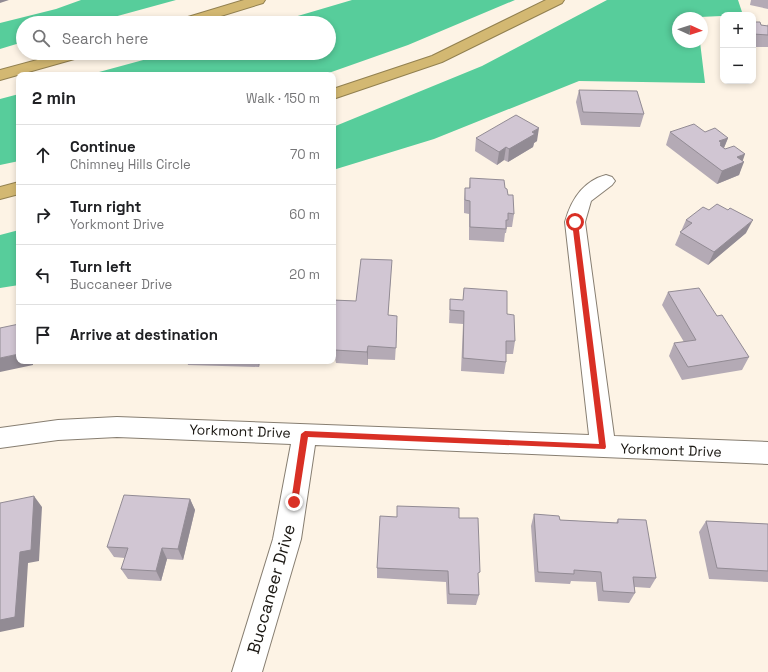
<!DOCTYPE html>
<meta charset="utf-8">
<style>
:root{--surface:#fff;--page:#f6f6f6;--text:#202124;--muted:#757577;--line:#e0e0e0}
body{margin:0;font-family:"Space Grotesk",sans-serif;background:var(--page);color:var(--text)}
.controls{position:absolute;right:12px;top:12px;display:grid;overflow:hidden;border-radius:8px;box-shadow:0 2px 6px #0003}
.controls button{width:36px;height:36px;display:grid;place-items:center;padding:0;border:0;border-bottom:1px solid var(--line);background:var(--surface);color:var(--text);font:20px sans-serif}
.compass{position:absolute;left:672px;top:12px;width:36px;height:36px;border-radius:50%;background:var(--surface);box-shadow:0 2px 6px #0003;rotate:93deg}
.stop{position:absolute;width:12px;height:12px;margin:-9px;border:3px solid #d93025;border-radius:50%;background:#fff}
.stop.end{background:#d93025;border-color:#fff;box-shadow:0 1px 4px #0008}
.list{margin:0;padding:0;list-style:none}
h2{display:flex;justify-content:space-between;align-items:center;height:52px;margin:0;padding:0 16px;font-size:17px}
h2 small{font-size:13px;font-weight:400;color:var(--muted)}
.list li{display:grid;grid-template-columns:26px 1fr auto;gap:12px;align-items:center;box-sizing:border-box;height:60px;padding:0 16px;border-top:1px solid var(--line)}
.list b{display:block;font-size:15px;white-space:nowrap}
.list p{margin:0;font-size:13px;white-space:nowrap;color:var(--muted)}
.list em{font-size:13px;font-style:normal;color:var(--muted)}
.icon{flex:none;width:22px;height:22px;fill:none;stroke:currentColor;stroke-width:2;stroke-linecap:round;stroke-linejoin:round}
.map{position:relative;flex:none;width:768px;height:672px;overflow:hidden}
.search{position:absolute;background:var(--surface);box-shadow:0 2px 6px #0003;left:16px;top:16px;width:320px;height:44px;display:flex;align-items:center;gap:10px;box-sizing:border-box;padding:0 14px;border-radius:22px;color:var(--muted);font-size:15px}
.panel{position:absolute;background:var(--surface);box-shadow:0 2px 6px #0003;left:16px;top:72px;width:320px;height:292px;border-radius:8px}
.map>svg:first-child{display:block}
.forest{fill:#57cd9b}
.lines{fill:none;stroke-linecap:round;stroke-linejoin:round}
.minor-casing{stroke:#877e71;stroke-width:2}
.motorway-casing{stroke:#928050;stroke-width:2}
.minor{fill:#fff;fill-rule:evenodd}
.motorway{fill:#d3b872;fill-rule:evenodd}
.wall{fill:#b4aab5}
.shaded-wall{fill:#928b94}
.building{fill:#d1c6d3;stroke:#928b94}
.route{fill:#d93025}
.labels{text-anchor:middle;stroke-width:3;stroke-linejoin:round;paint-order:stroke}
.street-label{font-size:14px;fill:#1a1712;stroke:#fff}
.near-street-label{font-size:17px;fill:#1a1712;stroke:#fff}
</style>
<div class="map">
<svg width="768" height="672" viewBox="0 0 768 672">
<rect width="100%" height="100%" fill="#fdf3e5"/>
<g class="forest">
<path d="M 81,0 L 176,0 L 92,23 L 23,23 L 23,42 L 0,49 L 0,23 L 56,9 Z"/>
<path d="M 352,0 L 515,0 L 408,45 L 323,75 L 88,75 L 169,53 L 329,53 L 329,23 L 274,23 Z"/>
<path d="M 607,0 L 738,0 L 743,15 L 678,18 L 678,42 L 700,42 L 705,83 L 579,81 L 434,139 L 333,170 L 333,127 L 482,66 Z"/>
<path d="M 19,94 L 19,161 L 0,165 L 0,99 Z"/>
<path d="M 19,230 L 19,285 L 0,288 L 0,235 Z"/>
</g>
<g class="lines">
<g class="minor-casing">
<path id="minor" d="M 606,175 L 612,177 L 615,181 L 612,185 L 591,201 L 585,222 L 614,436 L 768,442 L 768,464 L 315,445 L 301,539 L 262,672 L 232,672 L 273,539 L 291,444 L 117,437 L 58,440 L 0,448 L 0,428 L 58,420 L 117,417 L 589,435 L 565,222 C 571,200 583,181 606,175 Z"/>
</g>
<g class="motorway-casing">
<g id="motorway">
<path d="M 244,0 L 265,0 L 263,3 L 198,23 L 176,23 L 178,20 Z"/>
<path d="M 546,0 L 564,0 L 562,3 L 442,62 L 333,99 L 333,89 L 432,56 Z"/>
<path d="M 63,53 L 87,53 L 85,56 L 0,80 L 0,70 Z"/>
<path d="M 19,182 L 19,194 L 0,199 L 0,187 Z"/>
</g>
</g>
<use href="#minor" class="minor"/>
<use href="#motorway" class="motorway"/>
</g>
<g class="wall">
<path d="M 751,0 L 768,0 L 768,9 L 750,5 Z"/>
<path d="M 753,22 L 761,25 L 767,26 L 768,24 L 768,47 L 753,47 Z"/>
<path d="M 579,90 L 644,114 L 640,127 L 581,125 L 576,102 Z"/>
<path d="M 670,132 L 705,132 L 728,138 L 724,148 L 743,161 L 739,175 L 717,184 L 666,145 Z"/>
<path d="M 476,138 L 537,141 L 534,143 L 533,147 L 508,162 L 504,160 L 497,165 L 475,151 Z"/>
<path d="M 470,178 L 508,195 L 514,214 L 512,227 L 507,227 L 506,233 L 505,233 L 504,242 L 469,240 L 469,214 L 464,213 L 464,201 L 465,188 L 469,188 Z"/>
<path d="M 686,220 L 746,233 L 708,265 L 675,245 Z"/>
<path d="M 391,274 L 388,315 L 397,328 L 395,360 L 368,359 L 368,365 L 336,363 L 335,358 L 333,358 L 333,300 L 356,301 Z"/>
<path d="M 464,288 L 507,314 L 515,341 L 513,354 L 506,354 L 506,362 L 504,374 L 461,371 L 463,324 L 449,323 L 450,299 L 463,300 Z"/>
<path d="M 668,292 L 717,316 L 749,357 L 742,370 L 682,380 L 669,356 L 674,343 L 684,342 L 662,305 Z"/>
<path d="M 98,361 L 149,361 L 149,362 Z"/>
<path d="M 187,361 L 260,361 L 259,367 L 188,365 Z"/>
<path d="M 190,499 L 195,510 L 183,560 L 167,559 L 161,581 L 128,579 L 121,569 L 125,558 L 114,557 L 107,547 Z"/>
<path d="M 397,506 L 459,518 L 478,580 L 479,595 L 476,605 L 447,604 L 446,582 L 377,578 L 377,568 L 397,517 Z"/>
<path d="M 534,514 L 560,520 L 616,523 L 618,519 L 656,578 L 650,588 L 635,587 L 635,593 L 629,603 L 598,601 L 596,582 L 571,581 L 570,584 L 535,582 L 531,526 Z"/>
<path d="M 706,521 L 768,524 L 768,582 L 709,579 L 699,532 Z"/>
</g>
<g class="shaded-wall">
<path d="M 0,0 L 9,0 L 0,3 Z"/>
<path d="M 539,128 L 537,141 L 534,143 L 533,147 L 508,162 L 509,149 L 532,132 Z"/>
<path d="M 728,138 L 723,150 L 717,157 L 719,141 Z"/>
<path d="M 506,147 L 504,160 L 497,165 L 499,152 Z"/>
<path d="M 745,154 L 742,163 L 744,162 L 739,175 L 717,184 L 722,171 L 737,157 Z"/>
<path d="M 753,220 L 746,233 L 708,265 L 714,252 Z"/>
<path d="M 368,346 L 368,365 L 367,352 Z"/>
<path d="M 19,354 L 19,361 L 33,361 L 33,365 L 0,372 L 0,358 Z"/>
<path d="M 258,361 L 260,361 L 259,367 Z"/>
<path d="M 34,496 L 42,507 L 39,561 L 28,563 L 24,627 L 0,632 L 0,620 Z"/>
<path d="M 190,499 L 195,510 L 183,560 L 178,549 Z"/>
<path d="M 162,548 L 167,559 L 161,581 L 156,571 Z"/>
</g>
<g class="building">
<path d="M 753,22 L 760,22 L 761,25 L 768,26 L 768,35 L 753,34 Z"/>
<path d="M 579,90 L 637,91 L 644,114 L 583,112 Z"/>
<path d="M 516,115 L 539,128 L 532,132 L 535,134 L 509,149 L 506,147 L 499,152 L 476,138 Z"/>
<path d="M 694,124 L 705,132 L 715,128 L 728,138 L 719,141 L 722,143 L 720,143 L 722,144 L 720,145 L 725,149 L 734,146 L 745,154 L 737,157 L 744,162 L 722,171 L 670,132 Z"/>
<path d="M 470,178 L 504,180 L 505,188 L 507,189 L 508,195 L 513,195 L 514,214 L 508,213 L 508,220 L 506,220 L 506,229 L 470,227 L 470,201 L 465,200 L 465,188 L 470,188 Z"/>
<path d="M 717,204 L 728,210 L 730,208 L 753,220 L 714,252 L 680,232 L 692,223 L 686,220 L 703,207 L 709,210 Z"/>
<path d="M 361,259 L 392,260 L 388,315 L 397,316 L 396,348 L 368,346 L 367,352 L 335,350 L 335,345 L 333,345 L 333,300 L 356,301 Z"/>
<path d="M 464,288 L 507,291 L 507,314 L 514,315 L 515,341 L 506,341 L 506,362 L 463,358 L 464,311 L 450,310 L 450,299 L 463,300 Z"/>
<path d="M 699,288 L 717,316 L 722,315 L 749,357 L 688,367 L 674,343 L 696,340 L 668,292 Z"/>
<path d="M 19,324 L 19,354 L 0,358 L 0,328 Z"/>
<path d="M 124,495 L 190,499 L 178,549 L 162,548 L 156,571 L 121,569 L 128,548 L 107,547 Z"/>
<path d="M 34,496 L 31,550 L 20,552 L 15,617 L 0,620 L 0,503 Z"/>
<path d="M 397,506 L 459,508 L 459,518 L 478,518 L 480,572 L 478,573 L 479,595 L 449,594 L 448,571 L 377,568 L 380,516 L 397,517 Z"/>
<path d="M 534,514 L 559,516 L 560,520 L 618,523 L 618,519 L 646,520 L 656,578 L 633,577 L 635,593 L 603,591 L 601,572 L 574,570 L 574,574 L 538,572 Z"/>
<path d="M 706,521 L 768,524 L 768,571 L 717,568 Z"/>
</g>
<path class="route" d="M 575,220 L 578,222 L 606,447 L 605,449 L 308,437 L 298,502 L 297,505 L 292,505 L 291,502 L 301,434 L 305,431 L 599,444 L 572,222 Z"/>
<g class="labels">
<g class="street-label">
<text transform="translate(240 431) rotate(2)" y="5">Yorkmont Drive</text>
<text transform="translate(671 450) rotate(2)" y="5">Yorkmont Drive</text>
</g>
<g class="near-street-label">
<text transform="translate(271 589) rotate(-74)" y="6">Buccaneer Drive</text>
</g>
</g>
</svg>
<div class="controls">
<button>+</button>
<button>−</button>
</div>
<svg class="compass" viewBox="-18 -18 36 36"><path d="M0-13l5 13h-10z" fill="#e53935"/><path d="M0 13l5-13h-10z" fill="#757577"/></svg>
<div class="stop" style="left:575px;top:222px"></div>
<div class="stop end" style="left:294px;top:502px"></div>
<div class="search"><svg class="icon" aria-label="search" viewBox="0 0 24 24"><circle cx="10" cy="10" r="6"/><path d="M15 15l6 6"/></svg>Search here</div>
<section class="panel">
<h2>2 min<small>Walk · 150 m</small></h2>
<ul class="list">
<li><svg class="icon" aria-label="ahead" viewBox="0 0 24 24"><path d="M12 20V5M6 11l6-6 6 6"/></svg><div><b>Continue</b><p>Chimney Hills Circle</p></div><em>70 m</em></li>
<li><svg class="icon" aria-label="right" viewBox="0 0 24 24"><path d="M7 20v-9h11M14 6l5 5-5 5"/></svg><div><b>Turn right</b><p>Yorkmont Drive</p></div><em>60 m</em></li>
<li><svg class="icon" aria-label="left" viewBox="0 0 24 24"><path d="M17 20v-9H6M10 6l-5 5 5 5"/></svg><div><b>Turn left</b><p>Buccaneer Drive</p></div><em>20 m</em></li>
<li><svg class="icon" aria-label="arrive" viewBox="0 0 24 24"><path d="M6 21V4h12l-3 4 3 4H6"/></svg><div><b>Arrive at destination</b></div></li>
</ul>
</section>
</div>
